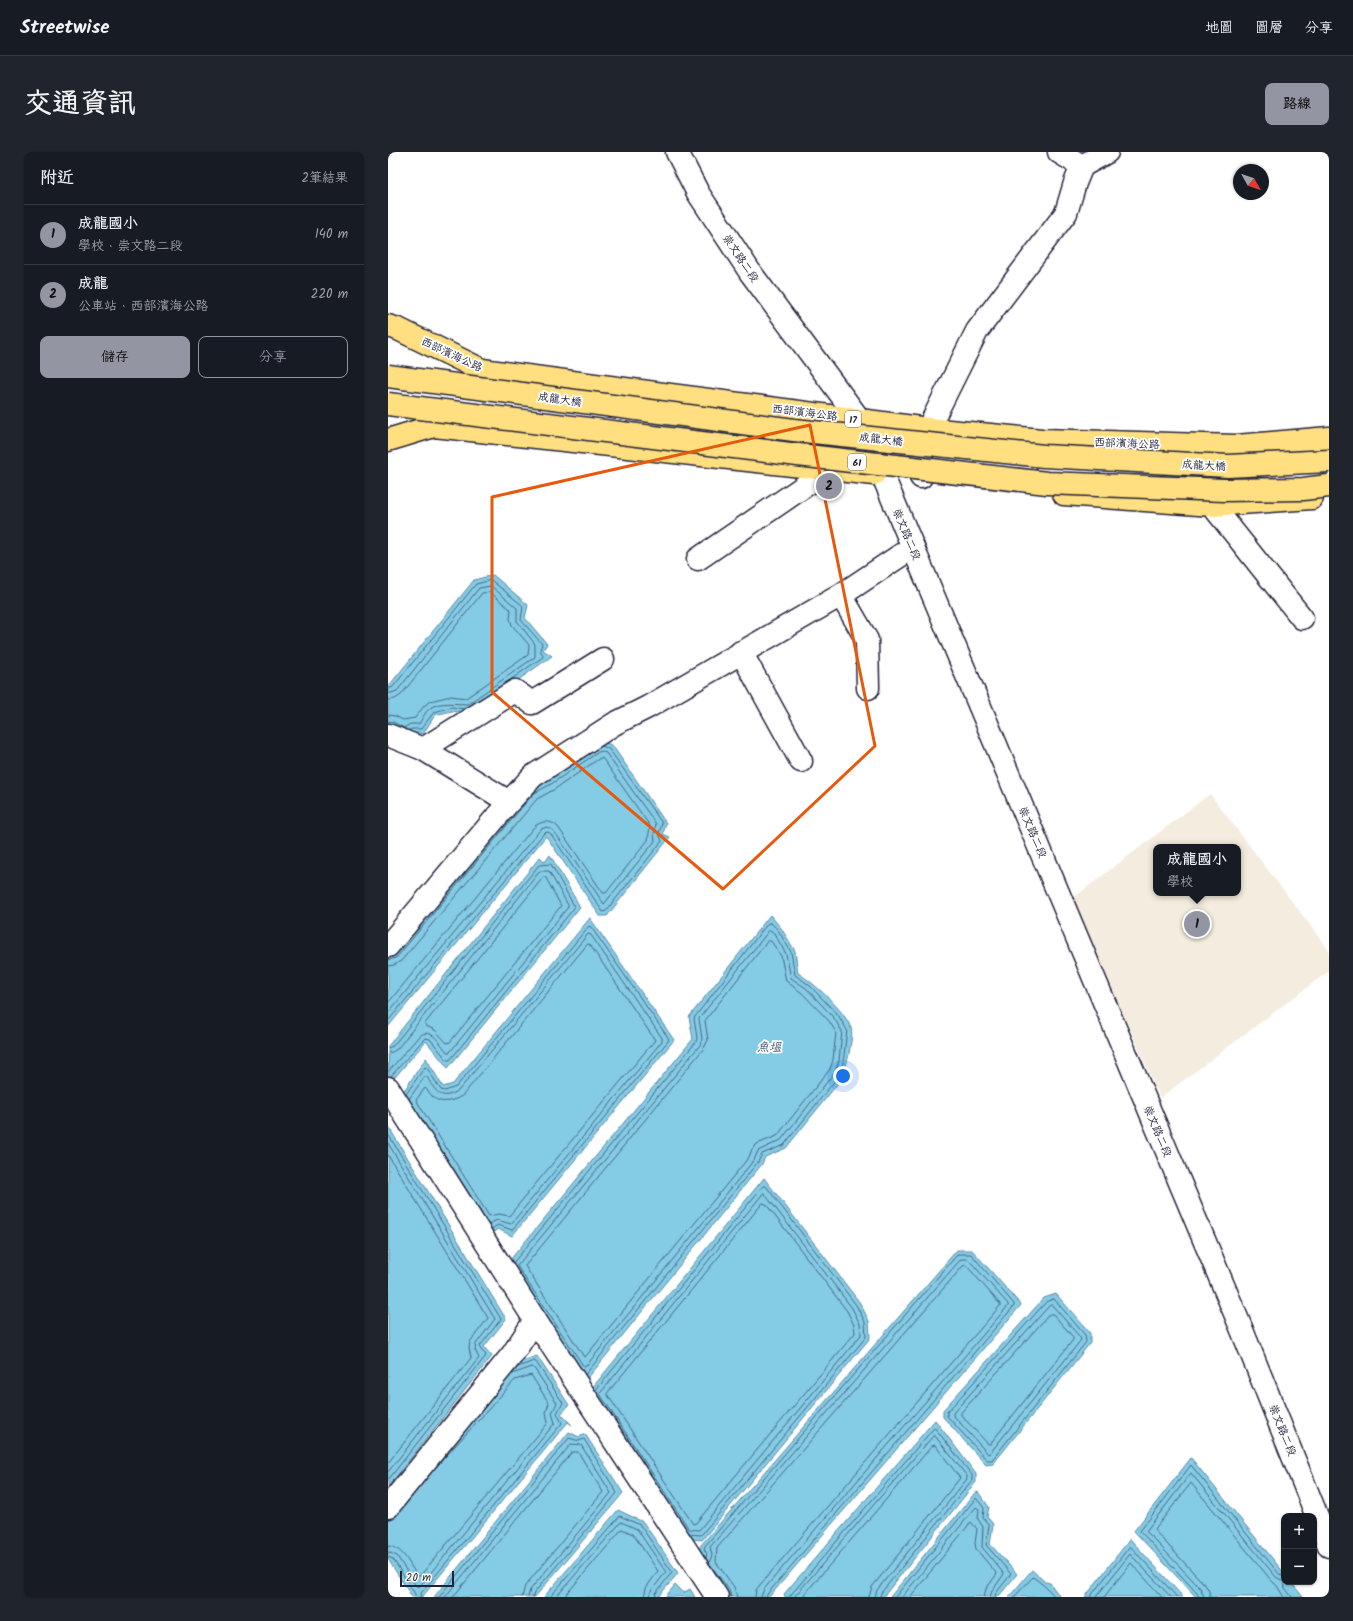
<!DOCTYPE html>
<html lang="zh-TW">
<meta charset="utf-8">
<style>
:root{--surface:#171b24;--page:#20242c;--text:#f1f3f6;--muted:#9ea1a6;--line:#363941;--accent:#9495a2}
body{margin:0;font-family:Kalam,"LXGW WenKai TC",sans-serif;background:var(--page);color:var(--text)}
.controls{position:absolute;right:12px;bottom:12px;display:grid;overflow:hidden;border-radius:8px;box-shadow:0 1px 3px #0004}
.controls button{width:36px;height:36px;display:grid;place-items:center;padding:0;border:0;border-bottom:1px solid var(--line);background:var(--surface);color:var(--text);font:20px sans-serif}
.compass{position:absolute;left:845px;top:12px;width:36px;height:36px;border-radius:50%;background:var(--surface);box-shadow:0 1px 3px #0004;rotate:130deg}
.scale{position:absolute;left:12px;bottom:10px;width:54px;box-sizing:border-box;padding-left:4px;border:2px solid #22223b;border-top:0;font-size:11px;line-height:14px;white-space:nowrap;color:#22223b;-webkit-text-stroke:3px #fff;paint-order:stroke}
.you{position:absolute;left:455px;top:924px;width:14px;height:14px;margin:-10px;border:3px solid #fff;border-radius:50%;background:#1a73e8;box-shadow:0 0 0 6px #1a73e833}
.badge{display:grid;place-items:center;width:26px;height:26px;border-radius:50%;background:var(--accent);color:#111;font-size:13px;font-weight:700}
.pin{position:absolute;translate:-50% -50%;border:2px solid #fff;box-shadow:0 1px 4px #0006}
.popup{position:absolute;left:765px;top:692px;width:88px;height:52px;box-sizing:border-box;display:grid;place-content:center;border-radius:8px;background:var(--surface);filter:drop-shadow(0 1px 3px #0005);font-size:13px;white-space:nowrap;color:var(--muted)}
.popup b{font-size:15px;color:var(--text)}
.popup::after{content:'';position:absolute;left:50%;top:100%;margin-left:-8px;border:8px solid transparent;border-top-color:var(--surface)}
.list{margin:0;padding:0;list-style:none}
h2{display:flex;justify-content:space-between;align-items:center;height:52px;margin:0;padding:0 16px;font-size:17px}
h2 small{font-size:13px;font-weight:400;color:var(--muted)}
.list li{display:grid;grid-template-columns:26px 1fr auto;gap:12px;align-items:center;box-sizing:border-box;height:60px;padding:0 16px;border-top:1px solid var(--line)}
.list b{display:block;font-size:15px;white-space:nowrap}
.list p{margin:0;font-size:13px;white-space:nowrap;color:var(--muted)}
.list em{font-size:13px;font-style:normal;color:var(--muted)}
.actions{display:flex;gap:8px;padding:12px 16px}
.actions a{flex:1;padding:9px 0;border:1px solid var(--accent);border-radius:8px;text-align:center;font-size:14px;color:var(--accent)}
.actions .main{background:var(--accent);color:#111}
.map{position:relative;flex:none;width:941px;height:1445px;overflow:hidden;border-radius:8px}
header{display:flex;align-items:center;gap:24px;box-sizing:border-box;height:56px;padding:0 20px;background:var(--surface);border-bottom:1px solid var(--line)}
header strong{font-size:19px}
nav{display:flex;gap:22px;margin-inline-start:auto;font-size:14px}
.intro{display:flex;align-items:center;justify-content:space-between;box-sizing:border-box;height:96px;padding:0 24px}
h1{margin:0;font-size:28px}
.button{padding:10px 18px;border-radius:8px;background:var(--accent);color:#111;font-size:14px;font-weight:700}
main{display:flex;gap:24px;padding:0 24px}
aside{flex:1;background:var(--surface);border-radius:8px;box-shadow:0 1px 3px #0004}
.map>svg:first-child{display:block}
.built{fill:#f4eddf;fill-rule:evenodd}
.water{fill:#84cbe5;stroke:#5d87a1}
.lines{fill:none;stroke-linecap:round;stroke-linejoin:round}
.shore{stroke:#49667f;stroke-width:1}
.minor-casing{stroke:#22223b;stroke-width:25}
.major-casing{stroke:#22223b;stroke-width:25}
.minor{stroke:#fff;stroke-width:22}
.major{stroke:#ffdf80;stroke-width:22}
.highway-bridge-casing{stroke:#22223b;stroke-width:25;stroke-linecap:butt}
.highway-bridge{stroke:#ffdf80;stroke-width:22}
.marked{fill:none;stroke:#e8590c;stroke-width:3;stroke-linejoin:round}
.labels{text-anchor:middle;stroke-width:3.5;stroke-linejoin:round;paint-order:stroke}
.shield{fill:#fff;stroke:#646476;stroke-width:1}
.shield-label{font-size:10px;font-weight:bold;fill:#22223b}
.street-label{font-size:11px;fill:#22223b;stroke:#fff}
.water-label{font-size:12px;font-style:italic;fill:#445d76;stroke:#fff}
</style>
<header>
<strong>Streetwise</strong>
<nav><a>地圖</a><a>圖層</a><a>分享</a></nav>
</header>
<div class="intro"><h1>交通資訊</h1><a class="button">路線</a></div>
<main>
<aside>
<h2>附近<small>2筆結果</small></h2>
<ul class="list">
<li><span class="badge">1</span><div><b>成龍國小</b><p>學校 · 崇文路二段</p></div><em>140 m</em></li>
<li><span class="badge">2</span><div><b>成龍</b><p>公車站 · 西部濱海公路</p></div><em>220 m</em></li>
</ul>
<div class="actions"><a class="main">儲存</a><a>分享</a></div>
</aside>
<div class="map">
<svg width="941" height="1445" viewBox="0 0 941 1445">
<rect width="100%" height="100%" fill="#fff"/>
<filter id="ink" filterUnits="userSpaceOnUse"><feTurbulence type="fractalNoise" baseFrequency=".025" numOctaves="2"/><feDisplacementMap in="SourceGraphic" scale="8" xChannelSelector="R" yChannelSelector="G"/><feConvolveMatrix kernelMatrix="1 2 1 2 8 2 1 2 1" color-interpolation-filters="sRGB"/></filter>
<g filter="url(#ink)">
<path class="built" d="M 822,642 L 941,798 L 941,819 L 772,946 L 685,746 ZM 768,695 L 850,695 L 850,741 L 768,741 Z"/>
<g class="water">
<path d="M 105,423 L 140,453 L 137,466 L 159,492 L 155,498 L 164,504 L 82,562 L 64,559 L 47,563 L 35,582 L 0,577 L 0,535 L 86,428 Z"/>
<path d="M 211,589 L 224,593 L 278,671 L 275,682 L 282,685 L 219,764 L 212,764 L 158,684 L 0,875 L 0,801 L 140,634 Z"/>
<path d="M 162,703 L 192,755 L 60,916 L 38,889 L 1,932 L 0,894 L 152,705 L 157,710 Z"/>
<path d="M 382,763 L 393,776 L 407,799 L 410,821 C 426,831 456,858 463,876 C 466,884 458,916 455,925 L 398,996 L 377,1005 L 374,1012 L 195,1232 L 117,1114 L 305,887 L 301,865 Z"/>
<path d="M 202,766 L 286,888 L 124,1084 L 110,1077 L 96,1086 L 9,949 L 38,906 L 55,935 L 65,932 Z"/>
<path d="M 0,974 L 118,1167 L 96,1195 L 104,1204 L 0,1335 Z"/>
<path d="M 376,1026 L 472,1151 L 481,1169 L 482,1186 L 314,1388 L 295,1386 L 200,1241 Z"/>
<path d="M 569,1098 L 584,1098 L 633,1153 L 381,1445 L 335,1445 L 311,1412 L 315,1402 L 311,1398 L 313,1393 Z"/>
<path d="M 668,1142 L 702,1181 L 702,1191 L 605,1312 L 598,1313 L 555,1265 L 555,1258 L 656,1146 Z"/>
<path d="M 149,1204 L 181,1253 L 173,1262 L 184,1273 L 180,1270 L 34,1445 L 24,1445 L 0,1407 L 0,1346 L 118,1214 Z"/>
<path d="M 547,1268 L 588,1322 L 588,1330 L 495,1445 L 397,1445 L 396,1442 Z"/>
<path d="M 181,1280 L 191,1285 L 197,1282 L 235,1341 L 147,1445 L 46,1445 Z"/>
<path d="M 803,1306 L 896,1421 L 896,1430 L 903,1430 L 915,1445 L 808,1445 L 746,1379 Z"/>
<path d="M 590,1340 L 601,1355 L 599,1365 L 605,1372 L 602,1392 L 629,1422 L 610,1445 L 502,1445 L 586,1342 Z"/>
<path d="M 230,1358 L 255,1370 L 290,1421 L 270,1445 L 156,1445 Z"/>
<path d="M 742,1387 L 795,1445 L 697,1445 Z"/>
<path d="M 644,1418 L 657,1430 L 662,1431 L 672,1445 L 621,1445 Z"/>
<path d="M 287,1433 L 295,1441 L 302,1437 L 307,1445 L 277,1445 Z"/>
</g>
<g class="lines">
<g class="shore">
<path d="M 0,537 L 5,535 L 88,432 L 103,428 L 135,454 L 133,468 L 154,492 L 152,498 L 155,503 L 155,505 L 122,528"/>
<path d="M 0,542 L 9,539 L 91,436 L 103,434 L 129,456 L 129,469 L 147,492 L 147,505 L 80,552 C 68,552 52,549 42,556 C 37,560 34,567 31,572 L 22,572 L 16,576 L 5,570 L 0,569"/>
<path d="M 0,548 L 7,547 L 13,543 L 94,441 L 102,440 L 123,458 L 122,467 L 124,473 L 141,493 L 140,503 L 78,546 L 63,544 L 42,549 L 36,554 L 27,566 L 15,568 L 7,564 L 0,563"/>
<path d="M 21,578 L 24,577 L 33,577 L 46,560 L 64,555 L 76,557"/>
<path d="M 156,725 L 158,726 L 173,754 L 62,890 L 59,891 L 47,878 L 38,874 L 37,872 Z"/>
<path d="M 382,778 L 386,781 L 398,802 L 403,826 L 418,836 L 446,866 L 454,879 L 451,909 L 447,920 L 393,988 L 370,999 L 366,1008 L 198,1214 L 196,1215 L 129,1114 L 312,893 L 314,887 L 311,867 Z"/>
<path d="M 380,789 L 383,789 L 393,804 L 398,829 L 414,841 L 441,869 L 448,880 L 445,908 L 442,917 L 389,984 L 369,992 L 364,997 L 361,1005 L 198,1204 L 196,1205 L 137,1114 L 316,896 L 320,888 L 317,869 Z"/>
<path d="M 200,792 L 202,793 L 267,888 L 121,1064 L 111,1062 L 101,1064 L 28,948 L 37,936 C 40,938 42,942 45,945 C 53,953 67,949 75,943 Z"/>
<path d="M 0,808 L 5,807 L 9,805 L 145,642 L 163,632 L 212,599 L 218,601 L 268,672 L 266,681 L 267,689 L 216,752 L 166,679 L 159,675 L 153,677 L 0,861"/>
<path d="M 0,814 L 6,813 L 13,809 L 149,647 L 167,637 L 212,606 L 215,607 L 262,674 L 260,688 L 218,741 L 215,741 L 170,675 C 163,668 154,668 146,675 L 0,851"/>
<path d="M 0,869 L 156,681 L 160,680 L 163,682 L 215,760 L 218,759 L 274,689 L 271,682 L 274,671 L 221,597 L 214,594"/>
<path d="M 0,896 L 5,894 L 151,713 L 163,712 L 186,754 L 186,756 L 62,908 L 59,908 L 42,887 L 37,886 L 2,925"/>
<path d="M 0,901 L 4,900 L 9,897 L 152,719 L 161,719 L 180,753 L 180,755 L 62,900 L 59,900 C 52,891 43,875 31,884 L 0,920"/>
<path d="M 18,942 L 37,915 L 39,916 L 53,938 L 57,939 L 68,935 L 201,774 L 203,775 L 281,887 L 280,889 L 124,1078 L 110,1073 L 103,1077"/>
<path d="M 21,947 L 37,924 L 39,925 C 48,940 53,950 71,938 L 200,782 L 203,783 L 274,886 L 274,889 L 123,1072 L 109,1068 L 101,1072"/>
<path d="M 0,982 L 113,1167 L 92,1194 L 93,1198 L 98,1203 L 97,1205 L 0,1328"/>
<path d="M 0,991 L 107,1167 L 88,1192 L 87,1198 L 91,1206 L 0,1320"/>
<path d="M 0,1003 L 100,1166 L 82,1190 L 81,1196 L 83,1206 L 0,1311"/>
<path d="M 376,1041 L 464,1156 L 472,1172 L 473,1183 L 311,1378 L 301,1377 L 212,1242 Z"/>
<path d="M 375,1051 L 378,1052 L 459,1159 L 466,1173 L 467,1181 L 308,1371 L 305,1372 L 219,1242 Z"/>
<path d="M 125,1111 L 308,890 L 309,886 L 306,866 L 380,771 L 383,771 L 390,778 L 403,800 L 407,823 L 421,833 L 450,863 L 459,878 L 455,911 L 452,922 L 396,993 L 374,1002 L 370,1010 L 197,1223"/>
<path d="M 666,1147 L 697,1183 L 698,1190 L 604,1308 L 599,1308 L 559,1264 L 559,1260 L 658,1150 Z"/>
<path d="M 664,1153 L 692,1185 L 693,1188 L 602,1301 L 600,1302 L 565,1263 L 565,1261 L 661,1154 Z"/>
<path d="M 662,1162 L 665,1162 L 685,1185 L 685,1188 L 602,1292 L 600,1292 L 573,1263 L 573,1261 Z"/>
<path d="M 208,1238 L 375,1034 L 378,1034 L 468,1153 L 477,1170 L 478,1185 L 313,1383 L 302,1382"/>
<path d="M 0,1394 C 15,1395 22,1413 29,1424 L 32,1424 L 160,1271 L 158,1260 L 161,1251 L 143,1223 L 127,1228 L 49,1314"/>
<path d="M 0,1400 L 9,1404 L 28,1434 L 31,1435 L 167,1271 L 164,1261 L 169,1251 L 146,1216 L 144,1215 L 124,1222"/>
<path d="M 0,1405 L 5,1407 L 27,1442 L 27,1445"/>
<path d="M 318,1406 L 319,1402 L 316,1397 L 317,1394 L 570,1102 L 583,1102 L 626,1152 L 626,1154 L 380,1441 L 378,1445"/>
<path d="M 32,1445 L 33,1441 L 174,1271 L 169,1261 L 175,1251 L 148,1210 L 146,1209 L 130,1215"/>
<path d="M 51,1445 L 181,1286 L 191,1289 L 196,1287 L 229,1341 L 146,1441 L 145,1445"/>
<path d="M 57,1445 L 183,1292 L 193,1293 L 223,1341 L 142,1438 L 140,1445"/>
<path d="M 65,1445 L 184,1300 L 190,1300 L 215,1340 L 137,1434 L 134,1445"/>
<path d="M 162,1445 L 232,1364 L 252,1373 L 284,1420 L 268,1441 L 267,1445"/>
<path d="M 168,1445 L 233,1370 L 249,1377 L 278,1420 L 263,1439 L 262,1445"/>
<path d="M 176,1445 L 234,1377 L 245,1382 L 270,1419 L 258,1436 L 256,1445"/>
<path d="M 343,1445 L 341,1438 L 321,1411 L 324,1403 L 322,1395 L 573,1107 L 580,1107 L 620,1152 L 620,1154 L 376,1437 L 373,1445"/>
<path d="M 349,1445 L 346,1435 L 328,1410 L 329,1396 L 575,1114 L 578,1113 L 612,1152 L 612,1154 L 371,1434 L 368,1438 L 367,1445"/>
<path d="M 401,1445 L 545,1277 L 547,1276 L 584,1323 L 584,1328 L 493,1441 L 492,1445"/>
<path d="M 406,1445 L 545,1284 L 547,1284 L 579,1324 L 579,1327 L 489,1438 L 487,1445"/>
<path d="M 414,1445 L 544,1294 L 547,1293 L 572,1326 L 484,1435 L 481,1445"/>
<path d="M 507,1445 L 588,1346 L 596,1356 L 595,1366 L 601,1373 L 598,1393 L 623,1422 L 608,1441 L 607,1445"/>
<path d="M 514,1445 L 588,1355 L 591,1357 L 590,1367 L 595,1375 L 594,1395 L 616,1422 L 604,1439 L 602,1445"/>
<path d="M 522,1445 L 583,1370 L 589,1377 L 587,1391 L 588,1397 L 609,1422 L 598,1437 L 596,1445"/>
<path d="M 626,1445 L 645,1425 C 653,1431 661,1437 667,1445"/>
<path d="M 702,1445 L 742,1394 L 789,1445"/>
<path d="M 708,1445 L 742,1402 L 783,1445"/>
<path d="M 716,1445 L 743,1411 L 774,1445"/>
<path d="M 811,1445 L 809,1441 L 752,1379 L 803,1313 L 891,1422 L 896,1423"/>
<path d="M 816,1445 L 813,1437 L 758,1379 L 803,1321 L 888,1425 L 895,1429 L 897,1436 L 904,1445"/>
<path d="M 822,1445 L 821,1439 L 818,1434 L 766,1378 L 803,1331 L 883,1428 L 889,1434 L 896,1445"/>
</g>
<g class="minor-casing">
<g id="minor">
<path d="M 289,0 L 310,41 L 362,120 L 471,267 L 854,1178 L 941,1394"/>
<path d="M 671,0 L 694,14"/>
<path d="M 825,295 L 824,353 L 914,466"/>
<path d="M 533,325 L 534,295 L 540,277 L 589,179 L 678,61 L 687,31 L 694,14 L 719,0"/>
<path d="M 310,407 L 440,318"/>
<path d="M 453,443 L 479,488 L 480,536"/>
<path d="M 353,500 L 413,609"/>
<path d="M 0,583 L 35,597 L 121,650 L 145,624 L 226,572 L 260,555 L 453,443 L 525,395"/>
<path d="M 35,597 L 127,539 L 144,551 L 215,507"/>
<path d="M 0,794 L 121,650"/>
<path d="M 0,936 L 147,1168 L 329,1445"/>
<path d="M 0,1355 L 124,1203 L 147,1168"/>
</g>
</g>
<g class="major-casing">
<g id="major">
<path d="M 0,174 L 10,177 L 94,218 L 540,277 L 654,288 L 848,294 L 941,286"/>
<path d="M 0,288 L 46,274 L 486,322"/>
<path d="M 676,342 L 824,353 L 924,346"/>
</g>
</g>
<use href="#minor" class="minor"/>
<use href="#major" class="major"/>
<g class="highway-bridge-casing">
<g id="highway-bridge">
<path d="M 0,224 L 406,278 L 656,304 L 840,314 L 941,309"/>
<path d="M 0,252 L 410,303 L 659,331 L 836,338 L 915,337 L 941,334"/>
</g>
</g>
<use href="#highway-bridge" class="highway-bridge"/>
</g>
</g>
<path class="marked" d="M 422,273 L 487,594 L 335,737 L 104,540 L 104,345 Z"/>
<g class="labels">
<g class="shield">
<rect x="457" y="259" width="16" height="16" rx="3"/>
<rect x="460" y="302" width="18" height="16" rx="3"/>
</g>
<g class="shield-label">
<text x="465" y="271">17</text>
<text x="469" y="314">61</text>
</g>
<g class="street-label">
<text transform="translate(353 106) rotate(56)" y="4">崇文路二段</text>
<text transform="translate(64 202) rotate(25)" y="4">西部濱海公路</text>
<text transform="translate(172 247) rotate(8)" y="4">成龍大橋</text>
<text transform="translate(417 260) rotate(7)" y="4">西部濱海公路</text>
<text transform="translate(493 287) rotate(6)" y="4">成龍大橋</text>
<text transform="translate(739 291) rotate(2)" y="4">西部濱海公路</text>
<text transform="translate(816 313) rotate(3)" y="4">成龍大橋</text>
<text transform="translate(519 382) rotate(67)" y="4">崇文路二段</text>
<text transform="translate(645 680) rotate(67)" y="4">崇文路二段</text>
<text transform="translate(770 979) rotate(67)" y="4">崇文路二段</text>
<text transform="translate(895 1278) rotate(68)" y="4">崇文路二段</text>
</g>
<g class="water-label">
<text x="381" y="899">魚塭</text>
</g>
</g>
</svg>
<div class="controls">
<button>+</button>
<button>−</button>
</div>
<svg class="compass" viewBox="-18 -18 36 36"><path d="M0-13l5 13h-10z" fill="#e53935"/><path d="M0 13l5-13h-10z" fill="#9ea1a6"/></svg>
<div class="scale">20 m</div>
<div class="you"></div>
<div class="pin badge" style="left:809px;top:772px">1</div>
<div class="popup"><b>成龍國小</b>學校</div>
<div class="pin badge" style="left:441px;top:334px">2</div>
</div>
</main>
